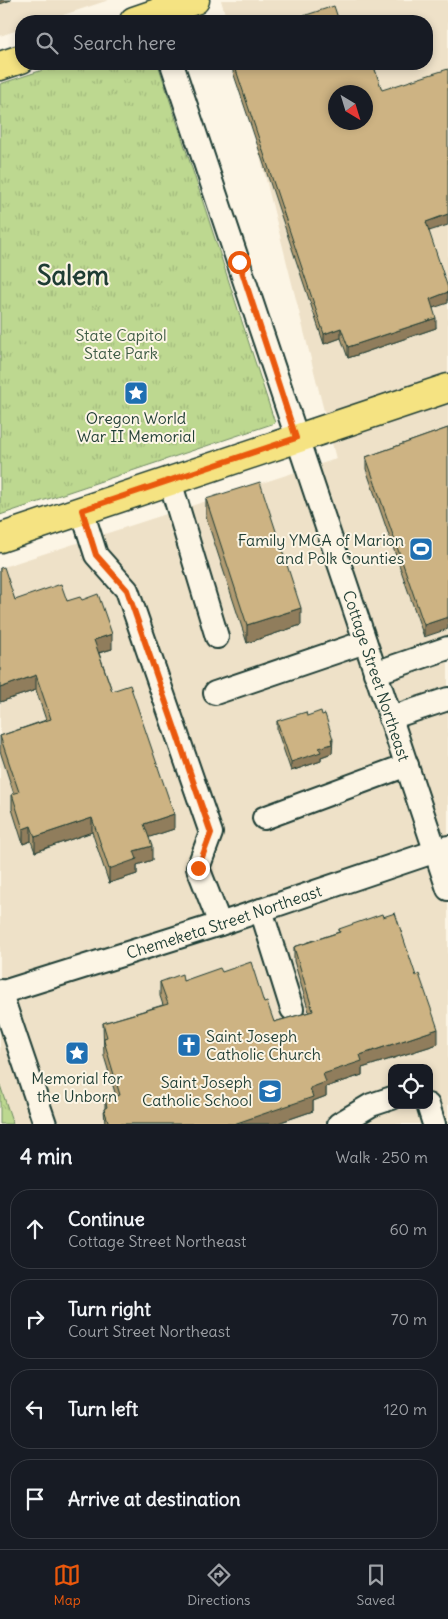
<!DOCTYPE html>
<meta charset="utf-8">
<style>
:root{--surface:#171b24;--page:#242831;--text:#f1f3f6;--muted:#9ea1a6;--line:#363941;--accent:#ea580c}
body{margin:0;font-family:Delius,sans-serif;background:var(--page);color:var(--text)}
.controls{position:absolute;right:15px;bottom:15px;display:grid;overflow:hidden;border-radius:10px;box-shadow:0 2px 8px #0003}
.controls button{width:45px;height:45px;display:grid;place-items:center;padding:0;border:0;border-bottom:1px solid var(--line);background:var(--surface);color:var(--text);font:25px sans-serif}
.compass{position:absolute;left:328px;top:85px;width:45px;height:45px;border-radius:50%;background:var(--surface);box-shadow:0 2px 8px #0003;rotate:142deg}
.stop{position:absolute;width:15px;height:15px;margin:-11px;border:4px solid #ea580c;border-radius:50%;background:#fff}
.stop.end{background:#ea580c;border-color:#fff;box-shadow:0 1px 5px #0008}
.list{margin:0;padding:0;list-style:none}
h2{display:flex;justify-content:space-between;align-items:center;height:65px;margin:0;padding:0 20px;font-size:21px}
h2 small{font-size:16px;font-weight:400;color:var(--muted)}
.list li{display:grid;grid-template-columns:32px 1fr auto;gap:15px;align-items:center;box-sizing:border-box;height:80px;margin:0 10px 10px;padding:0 10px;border:1px solid var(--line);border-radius:20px}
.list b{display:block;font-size:19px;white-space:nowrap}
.list p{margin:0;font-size:16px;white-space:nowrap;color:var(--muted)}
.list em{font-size:16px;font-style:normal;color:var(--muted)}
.icon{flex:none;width:28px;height:28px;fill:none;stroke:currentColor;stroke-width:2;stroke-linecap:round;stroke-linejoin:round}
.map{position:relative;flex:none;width:448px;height:1124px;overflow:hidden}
.search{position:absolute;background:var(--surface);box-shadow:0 2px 8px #0003;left:15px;right:15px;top:15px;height:55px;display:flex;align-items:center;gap:12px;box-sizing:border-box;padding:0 18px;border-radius:20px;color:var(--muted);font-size:19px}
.sheet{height:425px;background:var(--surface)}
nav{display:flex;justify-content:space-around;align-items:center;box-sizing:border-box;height:70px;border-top:1px solid var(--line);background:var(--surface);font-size:14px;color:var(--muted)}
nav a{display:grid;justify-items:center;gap:2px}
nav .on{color:var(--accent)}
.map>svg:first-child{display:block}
.built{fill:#eee1c8;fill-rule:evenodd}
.park{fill:url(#park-tufts);stroke:#6e8a62}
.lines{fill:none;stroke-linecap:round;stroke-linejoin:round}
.minor-casing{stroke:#1f3d34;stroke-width:26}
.major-casing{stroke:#1f3d34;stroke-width:31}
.minor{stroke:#fcf5e5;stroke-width:22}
.major{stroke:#f5e382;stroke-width:28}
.wall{fill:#b09a71;stroke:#1f3d34}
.shaded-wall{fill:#907d5c;stroke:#1f3d34}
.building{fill:#cdb383;stroke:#1f3d34;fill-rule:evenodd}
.route{stroke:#ea580c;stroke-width:6}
.labels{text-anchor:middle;stroke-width:4;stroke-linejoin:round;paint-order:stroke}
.park-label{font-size:16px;fill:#3f5c46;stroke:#fcf5e5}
.poi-label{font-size:16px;fill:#1f3d34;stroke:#fcf5e5}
.street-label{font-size:16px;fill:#1f3d34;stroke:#fcf5e5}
.town-label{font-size:26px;font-weight:bold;fill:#1f3d34;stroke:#fcf5e5}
</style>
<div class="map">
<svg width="448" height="1124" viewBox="0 0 448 1124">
<defs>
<pattern id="park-tufts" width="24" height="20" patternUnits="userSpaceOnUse" patternTransform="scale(1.25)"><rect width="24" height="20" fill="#bdd890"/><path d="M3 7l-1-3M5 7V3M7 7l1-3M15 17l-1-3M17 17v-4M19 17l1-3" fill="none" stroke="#a2ba7d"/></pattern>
</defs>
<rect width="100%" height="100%" fill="#fcf5e5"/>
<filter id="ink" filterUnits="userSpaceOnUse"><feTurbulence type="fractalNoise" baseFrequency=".02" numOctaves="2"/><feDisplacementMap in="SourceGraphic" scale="10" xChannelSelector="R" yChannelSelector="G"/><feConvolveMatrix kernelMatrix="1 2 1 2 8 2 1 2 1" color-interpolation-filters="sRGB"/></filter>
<g filter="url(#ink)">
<g class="built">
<path d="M 0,0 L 109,0 L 45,21 L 21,21 L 21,29 L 0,36 Z"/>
<path d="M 221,0 L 448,0 L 448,1124 L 0,1124 L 0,568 L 336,459 L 237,64 L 427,64 L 427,21 L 227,21 ZM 336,92 L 366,92 L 366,122 L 336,122 ZM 392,1068 L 429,1068 L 429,1105 L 392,1105 Z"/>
</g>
<g class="park">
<path d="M 61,64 L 158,64 L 275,423 L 0,515 L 0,84 Z"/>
<path d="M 0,1085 L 13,1124 L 0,1124 Z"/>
</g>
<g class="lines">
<g class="minor-casing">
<g id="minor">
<path id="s1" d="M 172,64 L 448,889"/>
<path d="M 170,481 L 217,637"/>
<path d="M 82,511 L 96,555 L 127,590 L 211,833 L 198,868 L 220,924"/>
<path d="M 375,673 L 448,648"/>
<path d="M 215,693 L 365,642"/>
<path d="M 390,718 L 448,699"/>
<path d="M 264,818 L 407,765"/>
<path d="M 261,910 L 292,1009"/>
<path d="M 0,991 L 45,1124"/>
<path id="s2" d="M 0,993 L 220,924 L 448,847"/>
<path d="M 428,1105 L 434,1124"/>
<path d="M 339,1124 L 371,1105 L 392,1098"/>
</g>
</g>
<g class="major-casing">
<g id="major">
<path d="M 134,21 L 195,0"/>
<path d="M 0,66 L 21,59"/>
<path d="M 0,538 L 448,388"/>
</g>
</g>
<use href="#minor" class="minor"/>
<use href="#major" class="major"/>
</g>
<g class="wall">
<path d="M 233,64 L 373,64 L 429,231 L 433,308 L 436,328 L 348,358 L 341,338 L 324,344 L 233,72 Z"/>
<path d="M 448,428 L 424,637 L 366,469 L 366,457 Z"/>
<path d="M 206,499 L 301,625 L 247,643 L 206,517 Z"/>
<path d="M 0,568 L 15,600 L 67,601 L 82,600 L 112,649 L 99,653 L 112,691 L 174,829 L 149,837 L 152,860 L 137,865 L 137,874 L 109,883 L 92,832 L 35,852 L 31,841 L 23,844 L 12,809 L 12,794 L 14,794 L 0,751 L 0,736 L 46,720 L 36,690 L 0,702 Z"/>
<path d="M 307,716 L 333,747 L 332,748 L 332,753 L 321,757 L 321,761 L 291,771 L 277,730 L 277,721 Z"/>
<path d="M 339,929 L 438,1044 L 362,1068 L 362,1075 L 326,1087 L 326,1096 L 313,1101 L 313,1111 L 275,1124 L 105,1124 L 104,1109 L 105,1108 L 105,1099 L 116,1096 L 104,1056 L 103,1023 L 163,1005 L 160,996 L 160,982 L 183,981 L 222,972 L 264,1003 L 274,1022 L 309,1012 L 294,961 L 294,947 L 339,932 Z"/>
</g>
<g class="shaded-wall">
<path d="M 0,0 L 11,0 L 0,4 Z"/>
<path d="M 448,214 L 448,225 L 426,232 L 426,222 Z"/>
<path d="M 448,292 L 448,303 L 430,309 L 430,299 Z"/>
<path d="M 436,318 L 436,328 L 348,358 L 348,347 Z"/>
<path d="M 341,328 L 341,338 L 324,344 L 324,334 Z"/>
<path d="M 301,608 L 301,625 L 247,643 L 247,625 Z"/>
<path d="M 448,617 L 448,629 L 424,637 L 424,625 Z"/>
<path d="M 112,634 L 112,649 L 94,654 L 94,640 Z"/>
<path d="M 36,675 L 36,690 L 0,702 L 0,688 Z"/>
<path d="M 331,739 L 333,739 L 332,753 L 321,757 L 321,761 L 291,771 L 291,762 L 319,748 Z"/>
<path d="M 174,814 L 174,829 L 144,839 L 144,824 Z"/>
<path d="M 92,818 L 92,832 L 35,852 L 35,837 Z"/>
<path d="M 31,826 L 31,841 L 23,844 L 23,829 Z"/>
<path d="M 152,846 L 152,860 L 137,865 L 137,874 L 109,883 L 109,869 L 134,851 Z"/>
<path d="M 438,1029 L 438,1044 L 362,1068 L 362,1075 L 326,1087 L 326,1096 L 313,1101 L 313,1111 L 275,1124 L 234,1124 L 310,1088 L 323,1074 L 360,1055 Z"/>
</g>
<g class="building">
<path d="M 334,6 L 339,21 L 288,21 Z"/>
<path d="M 234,64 L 373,64 L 382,90 L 448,69 L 448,214 L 426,222 L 448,288 L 448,292 L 430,299 L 436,318 L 348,347 L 341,328 L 324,334 ZM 336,92 L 366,92 L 366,122 L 336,122 Z"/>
<path d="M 448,428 L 448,617 L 424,625 L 366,457 Z"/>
<path d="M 260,482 L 301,608 L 247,625 L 206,499 Z"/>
<path d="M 4,567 L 15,600 L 61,584 L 67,601 L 80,597 L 82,600 L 98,594 L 112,634 L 94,640 L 112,691 L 130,685 L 174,814 L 144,824 L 152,846 L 134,851 L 137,859 L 109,869 L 92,818 L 35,837 L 31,826 L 23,829 L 12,794 L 19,792 L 0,736 L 51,719 L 36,675 L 0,688 L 0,568 Z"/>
<path d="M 321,711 L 322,715 L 325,714 L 333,739 L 331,739 L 332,744 L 319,748 L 321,752 L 291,762 L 277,721 L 306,712 L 307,716 Z"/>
<path d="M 395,913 L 416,976 L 419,974 L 438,1029 L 360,1055 L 362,1061 L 323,1074 L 326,1082 L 310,1088 L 313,1097 L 234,1124 L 109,1124 L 104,1109 L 107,1107 L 105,1099 L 120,1095 L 104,1041 L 104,1038 L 107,1037 L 103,1023 L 168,1004 L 160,982 L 182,974 L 183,981 L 220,968 L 222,972 L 251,962 L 264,1003 L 267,1002 L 274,1022 L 313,1011 L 294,947 L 340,932 L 339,929 L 382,914 L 383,917 Z"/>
</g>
</g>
<g class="lines" filter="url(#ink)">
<path class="route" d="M 198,868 L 211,833 L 127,590 L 96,555 L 82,510 L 296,438 L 239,262"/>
</g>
<defs>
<g id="sight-square" transform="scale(1.25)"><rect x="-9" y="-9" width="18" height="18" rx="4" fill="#1f6fb2" stroke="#fcf5e5"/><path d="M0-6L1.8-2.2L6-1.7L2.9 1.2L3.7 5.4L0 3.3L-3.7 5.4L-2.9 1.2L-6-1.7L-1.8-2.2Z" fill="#fff"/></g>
<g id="stadium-square" transform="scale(1.25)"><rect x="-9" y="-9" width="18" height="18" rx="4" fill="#1f6fb2" stroke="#fcf5e5"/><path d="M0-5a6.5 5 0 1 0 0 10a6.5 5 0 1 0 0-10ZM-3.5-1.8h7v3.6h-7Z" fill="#fff"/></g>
<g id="church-square" transform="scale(1.25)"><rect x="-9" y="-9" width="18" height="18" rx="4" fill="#1f6fb2" stroke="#fcf5e5"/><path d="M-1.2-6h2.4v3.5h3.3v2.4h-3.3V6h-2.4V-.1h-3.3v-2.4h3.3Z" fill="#fff"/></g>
<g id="school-square" transform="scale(1.25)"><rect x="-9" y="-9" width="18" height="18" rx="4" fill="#1f6fb2" stroke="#fcf5e5"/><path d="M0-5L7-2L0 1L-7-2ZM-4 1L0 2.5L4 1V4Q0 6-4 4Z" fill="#fff"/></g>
</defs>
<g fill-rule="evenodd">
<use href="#sight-square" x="136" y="393"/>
<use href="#stadium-square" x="421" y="549"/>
<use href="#church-square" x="189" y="1045"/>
<use href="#sight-square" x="77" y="1053"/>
<use href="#school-square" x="270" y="1091"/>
</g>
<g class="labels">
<g class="park-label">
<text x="121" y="341">State Capitol<tspan x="121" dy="18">State Park</tspan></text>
</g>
<g class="poi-label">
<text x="136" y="424">Oregon World<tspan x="136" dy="18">War II Memorial</tspan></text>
<text x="404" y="546" text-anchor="end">Family YMCA of Marion<tspan x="404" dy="18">and Polk Counties</tspan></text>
<text x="206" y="1042" text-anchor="start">Saint Joseph<tspan x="206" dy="18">Catholic Church</tspan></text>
<text x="77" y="1084">Memorial for<tspan x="77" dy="18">the Unborn</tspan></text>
<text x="252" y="1088" text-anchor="end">Saint Joseph<tspan x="252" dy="18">Catholic School</tspan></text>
</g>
<g class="street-label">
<text dy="6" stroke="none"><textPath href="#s1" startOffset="645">Cottage Street Northeast</textPath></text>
<text dy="6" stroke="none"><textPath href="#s2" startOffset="235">Chemeketa Street Northeast</textPath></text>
</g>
<g class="town-label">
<text x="73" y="285">Salem</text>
</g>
</g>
</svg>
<div class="controls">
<button><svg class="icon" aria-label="locate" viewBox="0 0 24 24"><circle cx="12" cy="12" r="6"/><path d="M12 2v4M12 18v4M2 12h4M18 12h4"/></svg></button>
</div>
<svg class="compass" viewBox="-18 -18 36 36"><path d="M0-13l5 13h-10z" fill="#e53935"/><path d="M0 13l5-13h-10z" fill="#9ea1a6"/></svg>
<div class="stop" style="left:239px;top:262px"></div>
<div class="stop end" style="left:198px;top:868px"></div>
<div class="search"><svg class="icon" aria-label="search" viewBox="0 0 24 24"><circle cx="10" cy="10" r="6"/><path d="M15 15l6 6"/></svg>Search here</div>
</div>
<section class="sheet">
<h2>4 min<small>Walk · 250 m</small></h2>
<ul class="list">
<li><svg class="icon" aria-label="ahead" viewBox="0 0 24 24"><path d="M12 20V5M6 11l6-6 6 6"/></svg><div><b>Continue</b><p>Cottage Street Northeast</p></div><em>60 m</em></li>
<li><svg class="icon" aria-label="right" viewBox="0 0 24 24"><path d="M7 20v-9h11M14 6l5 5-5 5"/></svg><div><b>Turn right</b><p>Court Street Northeast</p></div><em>70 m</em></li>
<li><svg class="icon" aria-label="left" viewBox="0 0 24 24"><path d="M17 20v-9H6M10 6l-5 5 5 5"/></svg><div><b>Turn left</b></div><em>120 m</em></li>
<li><svg class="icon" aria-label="arrive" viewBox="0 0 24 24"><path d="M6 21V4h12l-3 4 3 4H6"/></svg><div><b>Arrive at destination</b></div></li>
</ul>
</section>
<nav>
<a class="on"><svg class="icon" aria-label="map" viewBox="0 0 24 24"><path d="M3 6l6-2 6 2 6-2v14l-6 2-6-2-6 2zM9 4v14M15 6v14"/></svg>Map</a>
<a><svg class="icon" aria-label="directions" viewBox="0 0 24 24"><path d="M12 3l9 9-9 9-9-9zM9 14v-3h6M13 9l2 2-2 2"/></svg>Directions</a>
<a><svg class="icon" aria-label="saved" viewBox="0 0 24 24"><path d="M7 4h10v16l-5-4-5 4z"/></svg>Saved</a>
</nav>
